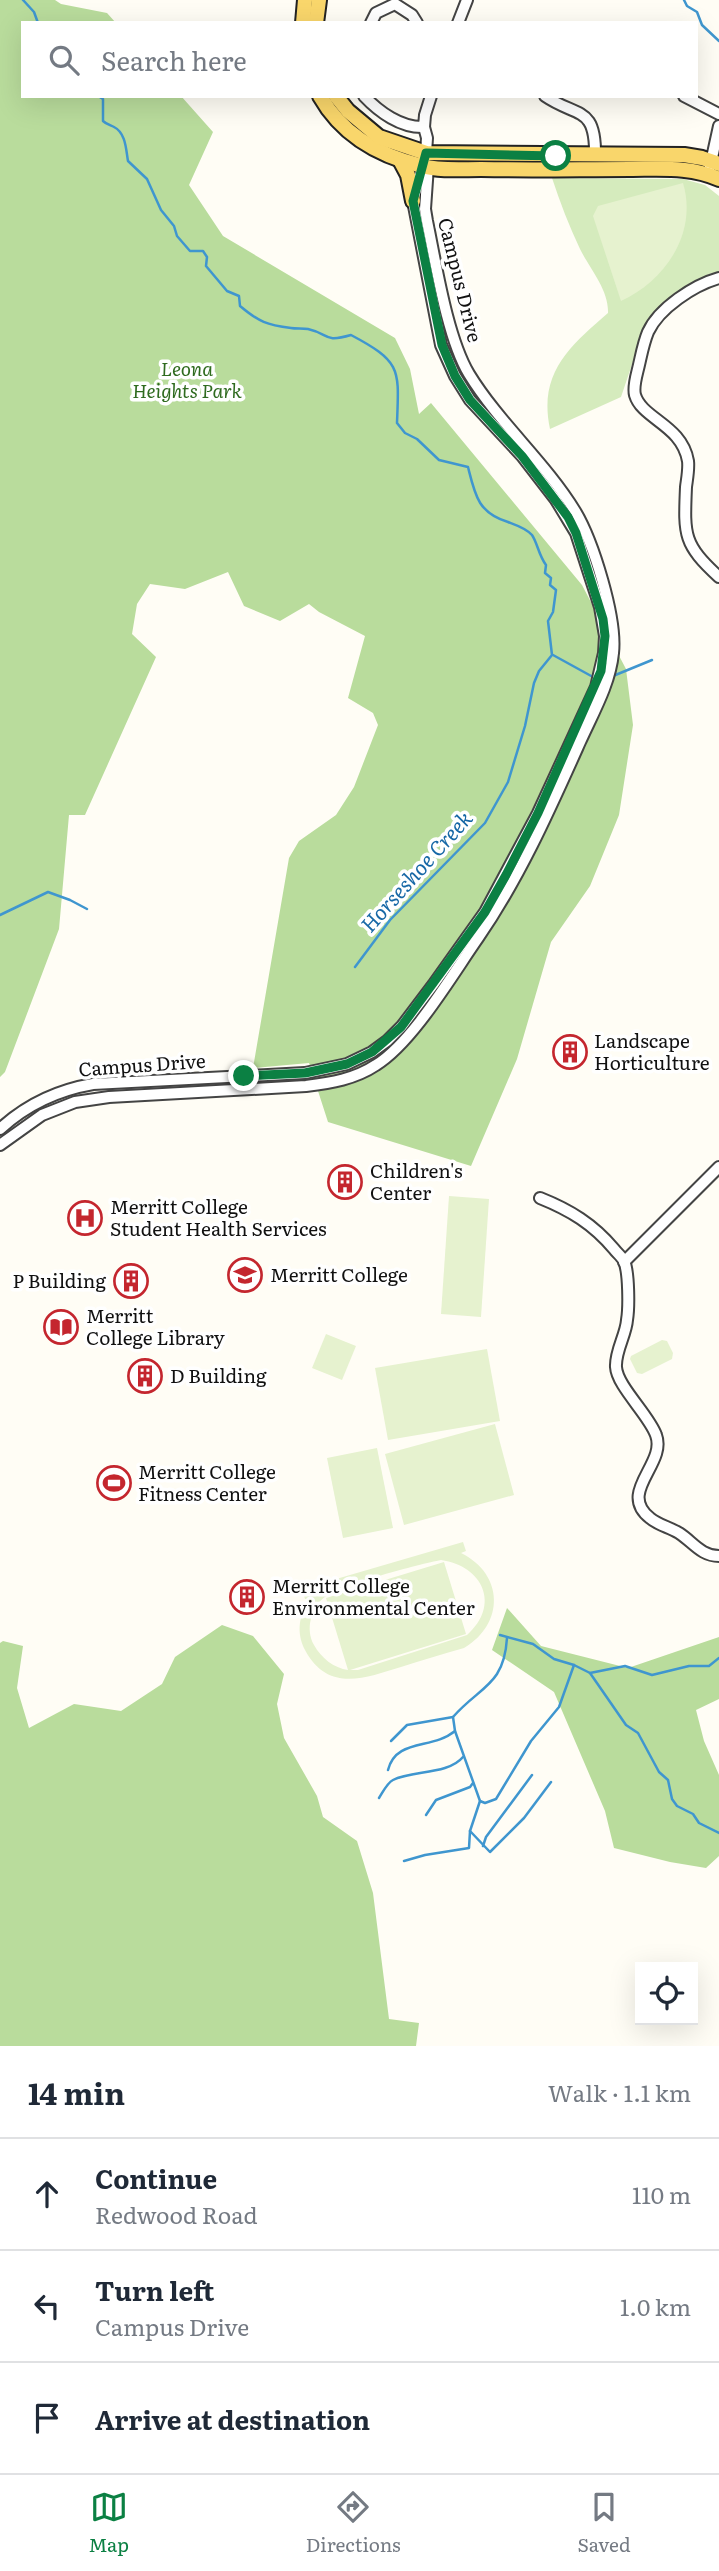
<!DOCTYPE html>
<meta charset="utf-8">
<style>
:root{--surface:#fff;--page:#f2f2f3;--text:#1f2937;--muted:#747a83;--line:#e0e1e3;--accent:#0b8043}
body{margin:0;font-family:Literata,serif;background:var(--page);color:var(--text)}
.controls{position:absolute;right:21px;bottom:21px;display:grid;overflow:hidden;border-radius:0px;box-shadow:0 7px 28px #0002}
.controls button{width:63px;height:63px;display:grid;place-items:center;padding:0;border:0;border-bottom:2px solid var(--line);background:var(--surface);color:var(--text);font:35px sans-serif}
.stop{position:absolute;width:21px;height:21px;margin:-16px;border:5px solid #0b8043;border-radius:50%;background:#fff}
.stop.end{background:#0b8043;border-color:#fff;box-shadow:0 2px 7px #0008}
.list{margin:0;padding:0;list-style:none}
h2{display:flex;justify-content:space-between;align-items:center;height:91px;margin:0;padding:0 28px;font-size:30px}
h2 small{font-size:23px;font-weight:400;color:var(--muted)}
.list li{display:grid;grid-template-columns:46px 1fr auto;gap:21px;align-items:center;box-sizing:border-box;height:112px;padding:0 28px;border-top:2px solid var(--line)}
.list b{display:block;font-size:26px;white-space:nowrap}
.list p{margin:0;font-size:23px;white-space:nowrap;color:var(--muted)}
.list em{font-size:23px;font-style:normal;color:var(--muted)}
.icon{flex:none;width:38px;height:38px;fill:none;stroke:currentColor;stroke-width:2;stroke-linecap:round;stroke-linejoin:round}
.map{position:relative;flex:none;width:719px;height:2046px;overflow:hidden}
.search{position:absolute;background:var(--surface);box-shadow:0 7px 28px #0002;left:21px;right:21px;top:21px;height:77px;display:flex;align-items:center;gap:18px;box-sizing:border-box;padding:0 24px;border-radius:0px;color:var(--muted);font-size:26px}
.sheet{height:427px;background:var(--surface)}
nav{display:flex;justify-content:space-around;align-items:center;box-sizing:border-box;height:98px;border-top:2px solid var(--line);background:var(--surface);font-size:19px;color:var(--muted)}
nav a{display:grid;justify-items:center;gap:4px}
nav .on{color:var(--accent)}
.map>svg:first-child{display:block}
.green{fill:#d5ebbd}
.forest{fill:#b9dc9c}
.pitch{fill:#e6f2cf;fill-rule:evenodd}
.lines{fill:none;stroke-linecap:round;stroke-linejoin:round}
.stream{stroke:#3f96cf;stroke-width:2.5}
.minor-casing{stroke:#444;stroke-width:14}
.major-casing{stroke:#222;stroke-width:18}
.minor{stroke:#fff;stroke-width:10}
.major{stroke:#f9d66b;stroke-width:14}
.route{stroke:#0b8043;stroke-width:9}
.labels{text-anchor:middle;stroke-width:7;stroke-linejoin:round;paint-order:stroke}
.street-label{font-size:19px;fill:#111;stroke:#fff}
.park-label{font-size:19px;font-style:italic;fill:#2f6b1f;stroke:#fff}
.poi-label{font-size:19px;fill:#111;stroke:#fff;text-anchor:start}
.water-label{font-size:21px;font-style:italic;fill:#1768a6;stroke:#fff}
</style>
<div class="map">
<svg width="719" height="2046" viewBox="0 0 719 2046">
<rect width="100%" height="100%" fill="#fffdf5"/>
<path class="green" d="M 552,178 L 683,179 L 705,185 L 719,196 L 719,272 L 709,274 L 666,301 L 647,320 L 621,397 L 550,429 C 538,373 570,346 608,313 C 609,290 590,269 580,249 C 569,226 560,202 552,178 Z"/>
<g class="forest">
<path d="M 0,0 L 55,0 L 61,4 L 107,13 L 116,23 L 23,23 L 23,96 L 181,96 L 213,132 L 189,185 L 223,236 L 395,338 L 410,369 L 419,414 L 431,403 L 582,585 L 626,669 L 633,725 L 619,815 L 590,886 L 551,942 L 517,1059 L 471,1166 L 328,1122 L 309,1063 L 253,1068 L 289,858 L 299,841 L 336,815 L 354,787 L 378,725 L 373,713 L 348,698 L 365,636 L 319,612 L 309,604 L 280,621 L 244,606 L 228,572 L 185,589 L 150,584 L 137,604 L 132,634 L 156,657 L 85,815 L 69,815 L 59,929 L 5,1072 L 0,1077 Z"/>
<path d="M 507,1608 L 541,1646 L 628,1668 L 719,1637 L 719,1699 L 696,1710 L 704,1741 L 719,1775 L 719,1856 L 706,1868 L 670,1862 L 614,1848 L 605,1811 L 554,1692 L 492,1650 Z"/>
<path d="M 222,1625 L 253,1636 L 284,1674 L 277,1704 L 284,1738 L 317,1796 L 323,1817 L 357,1841 L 373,1893 L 389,2019 L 419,2023 L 416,2046 L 0,2046 L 0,1643 L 3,1641 L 23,1646 L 17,1688 L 29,1728 L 74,1704 L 121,1711 L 162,1684 L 175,1657 Z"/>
</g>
<g class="pitch">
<path d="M 683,183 C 698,233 665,281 621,301 L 593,216 L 598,206 Z"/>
<path d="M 449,1196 L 489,1199 L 481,1317 L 441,1314 Z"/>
<path d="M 326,1334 L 356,1346 L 342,1380 L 312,1368 Z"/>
<path d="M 662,1340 L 667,1341 L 673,1353 L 672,1359 L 642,1374 L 637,1373 L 630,1359 L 631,1356 Z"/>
<path d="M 487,1349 L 500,1421 L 388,1440 L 375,1368 Z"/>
<path d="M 495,1424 L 514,1495 L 404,1525 L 385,1454 Z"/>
<path d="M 377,1448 L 393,1528 L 343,1538 L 327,1458 Z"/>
<path d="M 463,1542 L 466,1551 L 461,1553 C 504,1574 505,1624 464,1648 C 443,1654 422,1660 401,1667 C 365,1678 328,1693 305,1650 C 296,1633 299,1615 309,1599 L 305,1599 L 302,1589 ZM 441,1560 C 483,1566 501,1605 467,1635 L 358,1670 L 350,1670 L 466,1634 L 444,1562 L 326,1598 L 348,1670 C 334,1668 321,1658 314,1645 C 305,1629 311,1607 326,1596 C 340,1585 420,1564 441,1560 Z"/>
</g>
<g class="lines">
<g class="stream">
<path d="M 23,0 L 34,12 L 38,23"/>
<path d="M 684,0 L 687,6 L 697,12 L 702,25 L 719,41"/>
<path d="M 98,96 L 103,99 L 103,121 C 106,124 110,125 114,127 C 126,133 126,150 128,161 L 147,179 L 161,210 L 174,226 L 177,236 L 190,251 L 203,251 L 207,257 L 206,266 L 227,291 L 239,296 L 240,306 C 259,322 267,325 291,328 C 296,329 303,328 308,329 C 330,334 323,343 351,335 C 402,362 399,369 397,423 L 405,433 L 417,439 L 439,460 L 468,467 C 475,495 478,513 508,522 C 516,525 526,528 532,535 C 537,542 539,556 546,565 L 545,573 L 551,578 L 550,585 L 556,590 L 553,612 L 548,621 L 552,655 L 539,671 L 534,683 L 525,726 L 508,782 L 485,823 L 390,920 L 355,967"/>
<path d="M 553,655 L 593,677"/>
<path d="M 613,676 L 652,660"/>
<path d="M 0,915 L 48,892 L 70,900 L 87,909"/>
<path d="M 500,1635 L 533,1644 L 554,1659 L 574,1665 L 590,1673 L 626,1725 L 638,1733 L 659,1772 L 668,1780 L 672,1799 L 677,1806 L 693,1814 L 699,1823 L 719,1833"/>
<path d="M 590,1673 L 625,1666 L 652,1675 L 689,1666 L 709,1666 L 719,1658"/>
<path d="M 391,1741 L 407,1725 L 453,1717"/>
<path d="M 388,1770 C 396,1738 432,1750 455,1731"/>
<path d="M 379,1798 C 383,1792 387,1783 393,1780 C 412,1770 448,1775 463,1757"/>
<path d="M 480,1801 L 485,1803 L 496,1799 L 531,1741 L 559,1707 L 574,1665"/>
<path d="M 426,1815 L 436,1800 L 470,1787 L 473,1783"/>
<path d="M 470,1831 L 490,1852 L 524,1818 L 551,1782"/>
<path d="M 483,1846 L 486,1837 L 532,1775"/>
<path d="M 404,1861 L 425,1855 L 469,1848 L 470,1831 L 480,1801 L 455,1731 L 453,1717 C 480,1686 504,1686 507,1638"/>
</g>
<g class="minor-casing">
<g id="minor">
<path d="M 371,23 L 376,13 L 395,4 L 412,15 L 417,23"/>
<path d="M 458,23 L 467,0"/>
<path d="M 364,96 C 379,112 401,128 424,127 L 425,115 L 431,96"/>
<path d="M 545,96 C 577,118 596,105 595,156"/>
<path d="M 684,96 L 719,114"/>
<path d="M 710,167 L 719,126"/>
<path d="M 719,278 C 694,285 659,308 648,332 C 643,344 641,357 638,369 C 636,377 633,387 635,395 C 642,419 682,425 688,461 C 689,469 687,479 686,487 C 684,535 683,544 719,577"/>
<path d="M 0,1129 C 26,1105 58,1090 93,1084 L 305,1073 L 347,1064 L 372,1052 L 387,1041 L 402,1026 L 433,985 L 485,912 L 538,813 L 596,687 L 604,653 L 605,636 L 600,607 L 576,533 L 556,500 L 522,456 L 470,400 L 455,376 L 441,345 L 413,201 L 426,153 L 427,138 L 424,127"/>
<path d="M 0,1145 L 42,1115 L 75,1102 L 109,1097 L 306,1086 C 331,1083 355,1079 376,1065 C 413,1042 452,975 478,938 C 520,877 550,809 580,742 C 593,713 610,684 613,653 C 617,618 593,541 575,511 C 545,462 499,423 469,374 C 447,337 436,264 427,221 L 425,209 L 428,166"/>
<path d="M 540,1198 C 570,1210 593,1224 614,1249 C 617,1253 622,1257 624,1261 C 629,1272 629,1308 627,1320 C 626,1335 615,1351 616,1367 C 617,1386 649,1415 656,1435 C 667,1464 617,1492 650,1518 C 658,1525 669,1527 679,1533 C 693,1542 701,1556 719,1556"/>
<path d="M 624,1262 L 719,1167"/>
</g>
</g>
<g class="major-casing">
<g id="major">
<path d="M 303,23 L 305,0"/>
<path d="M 316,23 L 319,0"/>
<path d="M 320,96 C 342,135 380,156 422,166 C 440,171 462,169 481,169 C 530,170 580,169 630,169 C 660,169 692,166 719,179"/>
<path d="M 336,96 L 348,111 L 379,137 L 426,153 L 684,155 L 702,158 L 719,164"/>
<path d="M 400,160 L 408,175 L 413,201"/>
</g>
</g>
<use href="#minor" class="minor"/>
<use href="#major" class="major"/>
</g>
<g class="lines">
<path class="route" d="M 244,1076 L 305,1073 L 347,1064 L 372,1052 L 401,1027 L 485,912 L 506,875 L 538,813 L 601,671 L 605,636 L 603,619 L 576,533 L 568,517 L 522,456 L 470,400 L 455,376 L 442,345 L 413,201 L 426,153 L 556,156"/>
</g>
<defs>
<g id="building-ring" transform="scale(1.75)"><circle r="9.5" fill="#fff" stroke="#c4262e" stroke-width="1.5"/><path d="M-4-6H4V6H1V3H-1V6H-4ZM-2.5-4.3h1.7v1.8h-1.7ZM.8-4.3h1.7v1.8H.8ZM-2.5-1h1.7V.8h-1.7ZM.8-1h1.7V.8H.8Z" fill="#c4262e"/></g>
<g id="hospital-ring" transform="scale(1.75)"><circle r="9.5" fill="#fff" stroke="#c4262e" stroke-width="1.5"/><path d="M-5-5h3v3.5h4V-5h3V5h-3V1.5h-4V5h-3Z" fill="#c4262e"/></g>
<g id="university-ring" transform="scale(1.75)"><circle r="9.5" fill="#fff" stroke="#c4262e" stroke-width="1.5"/><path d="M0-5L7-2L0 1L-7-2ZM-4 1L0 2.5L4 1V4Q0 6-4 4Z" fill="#c4262e"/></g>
<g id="library-ring" transform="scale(1.75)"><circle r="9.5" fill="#fff" stroke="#c4262e" stroke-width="1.5"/><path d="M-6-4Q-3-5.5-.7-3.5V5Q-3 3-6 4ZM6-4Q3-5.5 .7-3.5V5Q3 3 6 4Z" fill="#c4262e"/></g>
<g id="stadium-ring" transform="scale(1.75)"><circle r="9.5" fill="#fff" stroke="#c4262e" stroke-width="1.5"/><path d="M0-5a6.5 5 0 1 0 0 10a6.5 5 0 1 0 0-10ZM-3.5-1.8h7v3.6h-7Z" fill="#c4262e"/></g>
</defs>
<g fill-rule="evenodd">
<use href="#building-ring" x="570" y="1052"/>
<use href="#building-ring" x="345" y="1182"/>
<use href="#hospital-ring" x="85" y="1218"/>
<use href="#university-ring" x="245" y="1275"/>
<use href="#building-ring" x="131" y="1281"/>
<use href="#library-ring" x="61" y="1327"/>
<use href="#building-ring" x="145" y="1376"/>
<use href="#stadium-ring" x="114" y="1483"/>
<use href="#building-ring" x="247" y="1597"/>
</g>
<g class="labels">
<g class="street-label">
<text transform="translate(460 280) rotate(76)" y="7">Campus Drive</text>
<text transform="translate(142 1065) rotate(-4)" y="7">Campus Drive</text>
</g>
<g class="park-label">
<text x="187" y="376">Leona<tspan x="187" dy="22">Heights Park</tspan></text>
</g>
<g class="poi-label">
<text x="594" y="1048">Landscape<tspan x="594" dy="22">Horticulture</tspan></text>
<text x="370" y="1178">Children's<tspan x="370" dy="22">Center</tspan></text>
<text x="110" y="1214">Merritt College<tspan x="110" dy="22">Student Health Services</tspan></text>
<text x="270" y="1282">Merritt College</text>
<text x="106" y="1288" text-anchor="end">P Building</text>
<text x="86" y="1323">Merritt<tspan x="86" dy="22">College Library</tspan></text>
<text x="170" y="1383">D Building</text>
<text x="138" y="1479">Merritt College<tspan x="138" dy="22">Fitness Center</tspan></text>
<text x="272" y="1593">Merritt College<tspan x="272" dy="22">Environmental Center</tspan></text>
</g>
<g class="water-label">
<text transform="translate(417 872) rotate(-48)" y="7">Horseshoe Creek</text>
</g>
</g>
</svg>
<div class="controls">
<button><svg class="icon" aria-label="locate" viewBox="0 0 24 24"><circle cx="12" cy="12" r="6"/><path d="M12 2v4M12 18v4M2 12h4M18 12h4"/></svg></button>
</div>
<div class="stop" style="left:556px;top:156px"></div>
<div class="stop end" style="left:244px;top:1076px"></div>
<div class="search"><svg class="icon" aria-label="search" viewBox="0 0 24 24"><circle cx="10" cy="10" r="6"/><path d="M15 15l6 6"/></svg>Search here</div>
</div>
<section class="sheet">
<h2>14 min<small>Walk · 1.1 km</small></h2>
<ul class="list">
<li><svg class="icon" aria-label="ahead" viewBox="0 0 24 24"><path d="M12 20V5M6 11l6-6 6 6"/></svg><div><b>Continue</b><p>Redwood Road</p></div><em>110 m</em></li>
<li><svg class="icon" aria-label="left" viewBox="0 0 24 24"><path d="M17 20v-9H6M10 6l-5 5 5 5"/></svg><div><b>Turn left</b><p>Campus Drive</p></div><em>1.0 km</em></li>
<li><svg class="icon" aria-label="arrive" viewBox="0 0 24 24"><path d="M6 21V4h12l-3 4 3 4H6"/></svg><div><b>Arrive at destination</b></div></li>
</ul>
</section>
<nav>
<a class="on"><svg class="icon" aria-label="map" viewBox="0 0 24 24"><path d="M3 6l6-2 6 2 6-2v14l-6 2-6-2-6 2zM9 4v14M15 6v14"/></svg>Map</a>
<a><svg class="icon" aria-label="directions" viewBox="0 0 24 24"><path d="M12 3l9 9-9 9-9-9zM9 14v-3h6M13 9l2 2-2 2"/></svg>Directions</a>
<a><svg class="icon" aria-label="saved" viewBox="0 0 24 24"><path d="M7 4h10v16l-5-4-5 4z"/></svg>Saved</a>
</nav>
